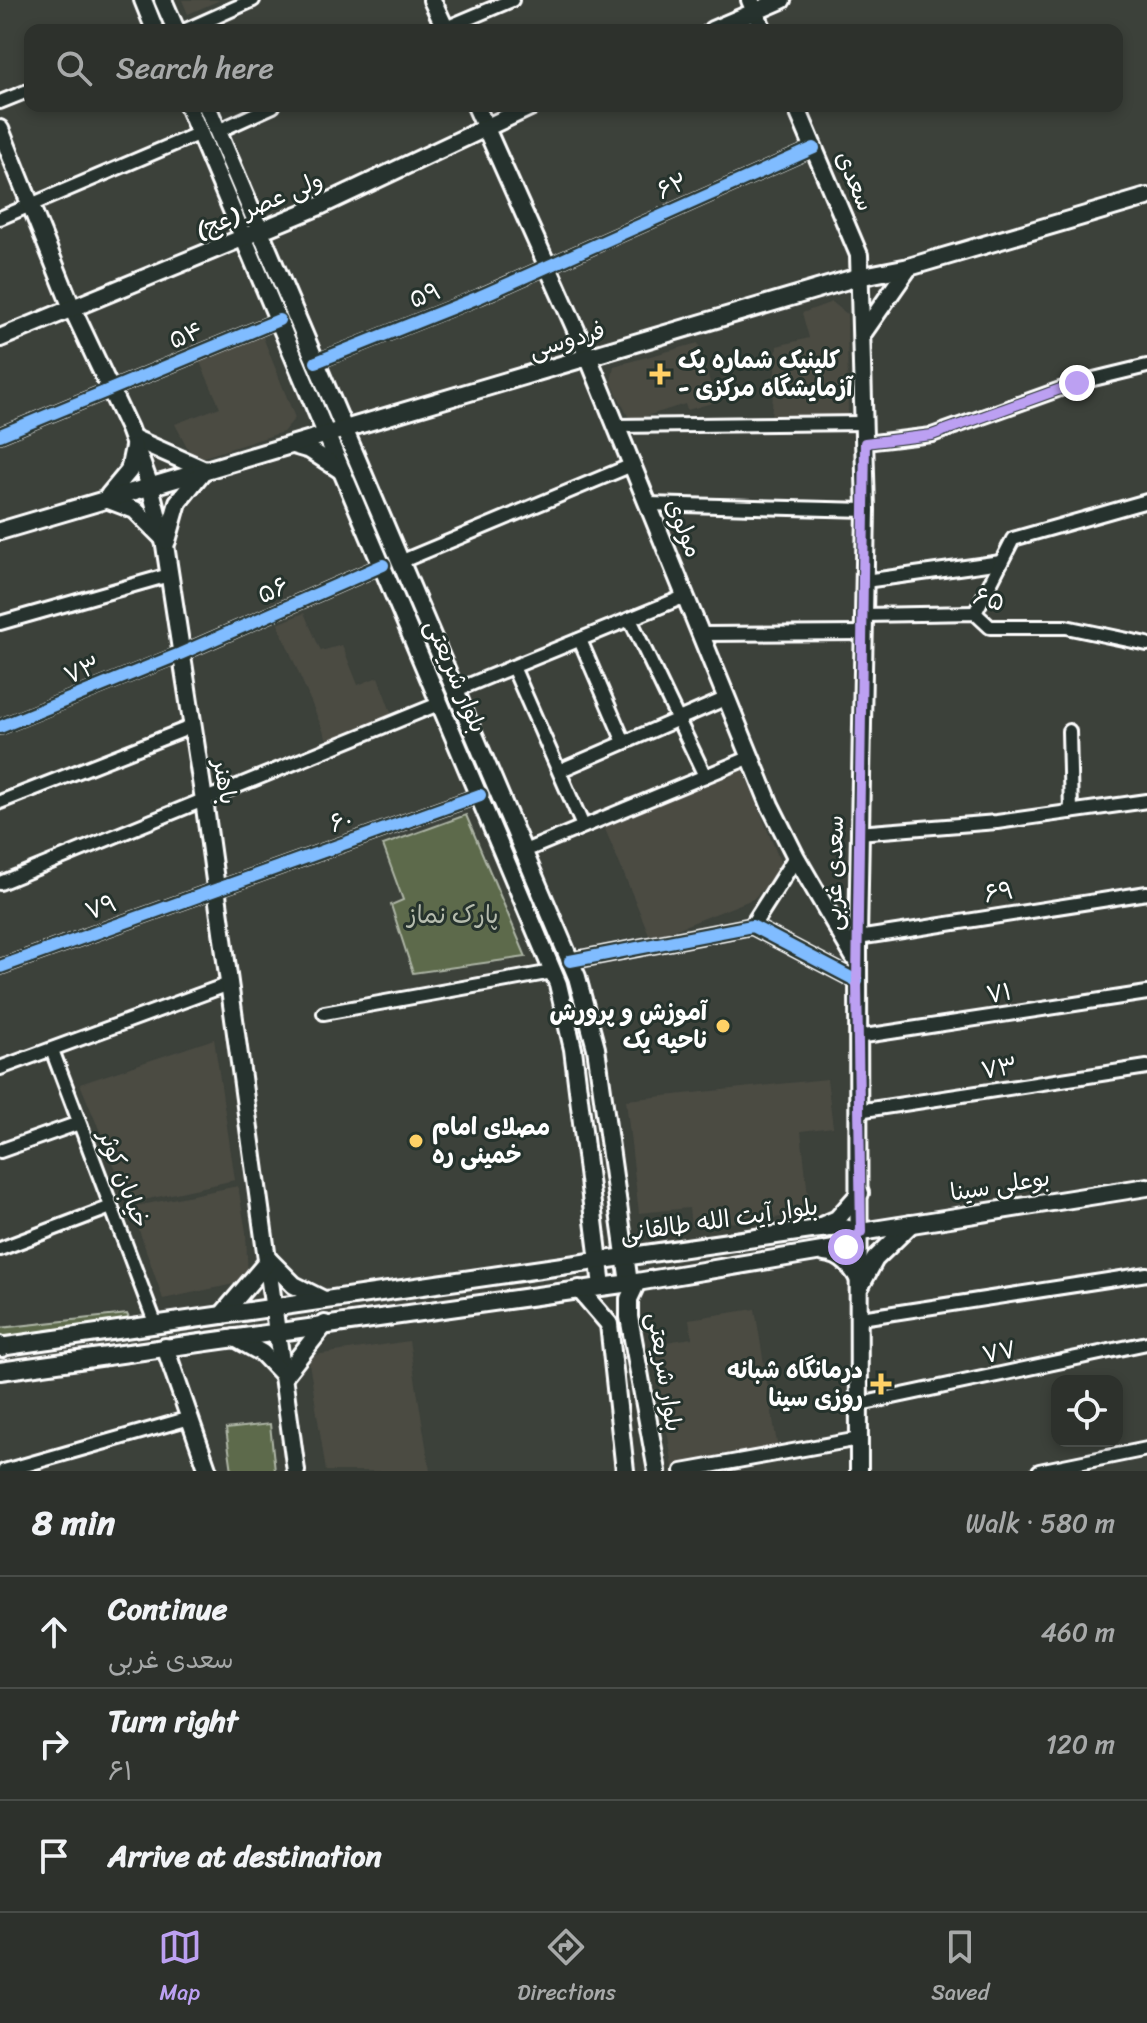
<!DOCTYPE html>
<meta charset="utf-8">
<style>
:root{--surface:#2d312c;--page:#393d38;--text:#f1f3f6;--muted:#a7a9a9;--line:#484c48;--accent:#bca0f2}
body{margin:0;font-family:Sriracha,"Playpen Sans Arabic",sans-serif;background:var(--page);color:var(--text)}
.controls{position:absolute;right:24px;bottom:24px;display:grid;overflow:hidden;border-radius:16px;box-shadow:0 4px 12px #0003}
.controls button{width:72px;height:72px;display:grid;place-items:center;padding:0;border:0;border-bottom:2px solid var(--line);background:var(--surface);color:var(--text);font:40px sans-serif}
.stop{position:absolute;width:24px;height:24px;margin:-18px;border:6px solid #bca0f2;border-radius:50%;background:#fff}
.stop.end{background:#bca0f2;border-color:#fff;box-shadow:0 2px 8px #0008}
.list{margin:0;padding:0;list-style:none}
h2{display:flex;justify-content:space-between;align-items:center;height:104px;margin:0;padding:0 32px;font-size:34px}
h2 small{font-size:26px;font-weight:400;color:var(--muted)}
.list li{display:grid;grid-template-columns:52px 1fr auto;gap:24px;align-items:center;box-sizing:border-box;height:112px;padding:0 32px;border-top:2px solid var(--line)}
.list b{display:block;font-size:30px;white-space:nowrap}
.list p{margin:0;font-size:26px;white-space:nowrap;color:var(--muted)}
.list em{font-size:26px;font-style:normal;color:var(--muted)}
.icon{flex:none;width:44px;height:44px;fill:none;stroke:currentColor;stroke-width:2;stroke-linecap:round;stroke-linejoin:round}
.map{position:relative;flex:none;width:1147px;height:1471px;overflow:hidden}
.search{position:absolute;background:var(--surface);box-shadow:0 4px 12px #0003;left:24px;right:24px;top:24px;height:88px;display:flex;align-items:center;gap:20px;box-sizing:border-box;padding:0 28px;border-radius:16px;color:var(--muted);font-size:30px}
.sheet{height:440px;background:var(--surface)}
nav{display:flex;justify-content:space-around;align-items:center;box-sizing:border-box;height:112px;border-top:2px solid var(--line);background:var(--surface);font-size:22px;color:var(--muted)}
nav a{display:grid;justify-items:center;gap:4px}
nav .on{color:var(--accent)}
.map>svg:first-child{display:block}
.built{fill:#4b4b43}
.green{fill:#5d6b4c;stroke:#aeb5a6;stroke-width:2}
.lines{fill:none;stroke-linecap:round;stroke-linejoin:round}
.minor-casing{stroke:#fff;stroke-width:18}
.tertiary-casing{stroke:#fff;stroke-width:20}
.secondary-casing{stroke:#fff;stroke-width:22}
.primary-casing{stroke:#fff;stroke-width:24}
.minor{stroke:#26332d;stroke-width:12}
.tertiary{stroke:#26332d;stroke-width:14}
.secondary{stroke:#26332d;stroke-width:16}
.primary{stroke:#26332d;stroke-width:18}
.cycleway-casing{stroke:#26332d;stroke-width:17}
.cycleway{stroke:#80bcff;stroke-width:12}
.route{stroke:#bca0f2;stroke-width:10}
.poi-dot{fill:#ffd166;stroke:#26332d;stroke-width:3}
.labels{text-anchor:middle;stroke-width:6;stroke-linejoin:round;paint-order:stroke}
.street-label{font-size:24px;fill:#fff;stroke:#26332d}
.poi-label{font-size:24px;font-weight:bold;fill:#fff;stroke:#26332d;text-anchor:start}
.park-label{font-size:24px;fill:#b6bcae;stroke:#26332d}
</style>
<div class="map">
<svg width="1147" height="1471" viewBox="0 0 1147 1471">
<rect width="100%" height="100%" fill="#3c413a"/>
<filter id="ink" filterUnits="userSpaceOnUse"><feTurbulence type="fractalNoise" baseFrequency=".0125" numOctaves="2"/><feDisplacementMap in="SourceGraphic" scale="16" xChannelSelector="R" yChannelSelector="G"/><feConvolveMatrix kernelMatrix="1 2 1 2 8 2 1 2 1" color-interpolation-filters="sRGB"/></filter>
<g filter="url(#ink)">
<g class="built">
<path d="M 182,0 L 220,0 L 188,14 Z"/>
<path d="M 832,302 L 847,314 L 848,417 L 771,418 L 777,346 L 809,338 L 802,313 Z"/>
<path d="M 261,332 L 295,418 L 283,432 L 194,460 L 175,424 L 220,407 L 200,362 Z"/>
<path d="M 698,343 L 716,402 L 687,410 L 685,404 L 634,420 L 628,416 L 611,382 L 614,366 Z"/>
<path d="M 304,613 L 321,651 L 342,645 L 358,685 L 378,677 L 392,715 L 328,742 L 278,624 Z"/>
<path d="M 742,766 L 783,869 L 753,899 L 651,939 L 603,824 Z"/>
<path d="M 214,1039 L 235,1180 L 130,1203 L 80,1084 Z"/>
<path d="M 827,1079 L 833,1127 L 801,1131 L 810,1214 L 691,1227 L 689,1208 L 639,1213 L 626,1100 Z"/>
<path d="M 238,1186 L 246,1232 L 248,1281 L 163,1299 L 131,1207 Z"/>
<path d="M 755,1309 L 778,1450 L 673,1467 L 653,1344 L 692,1338 L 689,1319 Z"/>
<path d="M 409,1341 L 430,1471 L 326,1471 L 308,1356 Z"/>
</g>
<g class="green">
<path d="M 466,815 L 526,957 L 413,973 L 391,905 L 403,900 L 383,845 Z"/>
<path d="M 127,1314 L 132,1325 L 0,1340 L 0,1328 Z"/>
<path d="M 270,1424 L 275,1471 L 232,1471 L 226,1429 Z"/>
</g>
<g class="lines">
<g class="minor-casing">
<g id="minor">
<path d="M 186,30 L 253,0"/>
<path d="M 441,30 L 512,0"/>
<path d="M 0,102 L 30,90"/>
<path d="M 218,131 L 273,106"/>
<path d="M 0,218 L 200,133"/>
<path d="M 316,362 L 479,297 L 814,148"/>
<path d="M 617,426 L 864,423"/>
<path d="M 0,435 L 279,320"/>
<path d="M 865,443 L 932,435 L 1077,383 L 1147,366"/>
<path d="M 648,504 L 866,510"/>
<path d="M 400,562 L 632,465"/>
<path d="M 865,581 L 1001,562"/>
<path d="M 975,613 L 1013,539 L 1147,501"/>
<path d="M 864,615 L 975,613 L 990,627 L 1066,627 L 1147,644"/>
<path d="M 630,619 L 705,776"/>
<path d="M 0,623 L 169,575"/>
<path d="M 701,634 L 864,633"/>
<path d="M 580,640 L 624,742"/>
<path d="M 513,667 L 583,826"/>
<path d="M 454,691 L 686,596"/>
<path d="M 0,727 L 180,654 L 383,565"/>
<path d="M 1069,731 L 1071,812"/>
<path d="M 561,770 L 727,698"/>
<path d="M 0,802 L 191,727"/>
<path d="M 858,833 L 997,822 L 1147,801"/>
<path d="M 522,852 L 751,757"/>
<path d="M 0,883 L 441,703"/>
<path d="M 858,938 L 1147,893"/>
<path d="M 0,967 L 480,795"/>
<path d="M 324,1013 L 552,972"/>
<path d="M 858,1037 L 1147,993"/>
<path d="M 52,1050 L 156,1325"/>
<path d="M 0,1068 L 229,984"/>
<path d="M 858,1111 L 1147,1067"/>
<path d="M 0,1151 L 79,1123"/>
<path d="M 0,1249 L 111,1207"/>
<path d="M 861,1318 L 1147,1274"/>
<path d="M 860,1404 L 1147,1343"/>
<path d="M 4,1471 L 190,1418"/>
<path d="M 682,1471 L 859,1439"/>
<path d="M 1039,1471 L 1147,1449"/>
</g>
</g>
<g class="tertiary-casing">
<g id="tertiary">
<path d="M 752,926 L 796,857"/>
<path d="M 570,961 L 752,926 L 857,981"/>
</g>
</g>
<g class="secondary-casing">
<g id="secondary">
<path d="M 143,0 L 155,30"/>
<path d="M 163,0 L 176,30"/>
<path d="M 432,0 L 446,30"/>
<path d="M 750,0 L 763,30"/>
<path d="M 712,30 L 782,0"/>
<path d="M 188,106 L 558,984 L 573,1049 L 602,1286"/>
<path d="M 207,106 L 577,977 L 596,1048 L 629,1283"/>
<path d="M 476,106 L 589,359 L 770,805 L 796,857 L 857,962"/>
<path d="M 796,106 L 859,255 L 866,510 L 858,938 L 859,1471"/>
<path d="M 0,129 L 72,308 L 129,429 L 150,486 L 165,545 L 204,800 L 296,1471"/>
<path d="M 863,333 L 909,267"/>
<path d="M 0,338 L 322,205 L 532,106"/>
<path d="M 133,438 L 205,470"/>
<path d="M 293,445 L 310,450 L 342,471"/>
<path d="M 109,495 L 129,471 L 134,447"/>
<path d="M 106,499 L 135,510 L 162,537"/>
<path d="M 0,531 L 858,277 L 909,267 L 1147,197"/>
<path d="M 167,541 L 178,502 L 203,471"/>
<path d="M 823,1225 L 837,1219 L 860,1193"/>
<path d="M 824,1253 C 842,1254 855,1269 861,1285"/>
<path d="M 269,1260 L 294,1285 L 322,1299"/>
<path d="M 637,1282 L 629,1299 L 629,1317 L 657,1471"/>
<path d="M 861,1285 L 875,1259 L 911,1224"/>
<path d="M 579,1289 L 609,1324 L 625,1471"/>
<path d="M 222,1315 L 269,1260"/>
<path d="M 235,1338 L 262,1353 L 284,1376"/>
<path d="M 0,1347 L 811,1230 L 840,1227 L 861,1232 L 1147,1187"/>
<path d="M 165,1347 L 208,1471"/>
<path d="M 0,1371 L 637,1282 L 846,1247 L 861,1232"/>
<path d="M 284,1376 L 325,1324"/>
</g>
</g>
<g class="primary-casing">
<path id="primary" d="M 0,1346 L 2,1347"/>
</g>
<use href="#minor" class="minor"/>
<use href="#tertiary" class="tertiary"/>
<use href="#secondary" class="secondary"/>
<use href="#primary" class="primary"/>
<g class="cycleway-casing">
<g id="cycleway">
<path d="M 316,362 L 479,297 L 814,148"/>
<path d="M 0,435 L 279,320"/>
<path d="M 0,727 L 180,654 L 383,565"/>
<path d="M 570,961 L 752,926 L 857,981"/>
<path d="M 0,967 L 480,795"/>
</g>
</g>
<use href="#cycleway" class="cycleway"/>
</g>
</g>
<g class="lines" filter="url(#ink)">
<path class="route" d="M 846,1247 L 861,1232 L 857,981 L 865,443 L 932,435 L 1077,383"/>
</g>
<g class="poi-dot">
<path d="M656 362h8v8h8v8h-8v8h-8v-8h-8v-8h8z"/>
<circle cx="723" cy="1026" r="8"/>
<circle cx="416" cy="1141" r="8"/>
<path d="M877 1372h8v8h8v8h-8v8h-8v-8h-8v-8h8z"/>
</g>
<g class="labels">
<g class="street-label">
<text transform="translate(855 181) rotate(67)" y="8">سعدی</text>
<text transform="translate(672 186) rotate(-24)" y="8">۶۲</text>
<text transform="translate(259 205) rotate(-23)" y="8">ولی عصر (عج)</text>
<text transform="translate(425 295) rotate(-22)" y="8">۵۹</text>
<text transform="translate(186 335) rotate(-22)" y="8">۵۴</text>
<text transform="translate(567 340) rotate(-16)" y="8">فردوسی</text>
<text transform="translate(684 528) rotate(68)" y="8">مولوی</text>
<text transform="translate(273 590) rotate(-24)" y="8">۵۶</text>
<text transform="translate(989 599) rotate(16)" y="8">۶۵</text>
<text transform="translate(82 670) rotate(-22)" y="8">۷۳</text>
<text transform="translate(456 676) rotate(67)" y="8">بلوار شریعتی</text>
<text transform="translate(225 782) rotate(80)" y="8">باهنر</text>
<text transform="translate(341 821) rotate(-19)" y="8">۶۰</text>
<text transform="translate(834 873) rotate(-89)" y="8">سعدی غربی</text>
<text transform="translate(999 892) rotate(-9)" y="8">۶۹</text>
<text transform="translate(101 907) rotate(-20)" y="8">۷۹</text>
<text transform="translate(999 993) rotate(-9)" y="8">۷۱</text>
<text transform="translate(999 1068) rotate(-9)" y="8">۷۳</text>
<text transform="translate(124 1179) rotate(69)" y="8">خیابان کوثر</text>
<text transform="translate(1000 1185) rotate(-9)" y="8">بوعلی سینا</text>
<text transform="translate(719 1220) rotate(-8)" y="8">بلوار آیت الله طالقانی</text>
<text transform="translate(999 1352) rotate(-12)" y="8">۷۷</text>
<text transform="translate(665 1372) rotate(81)" y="8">بلوار شریعتی</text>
</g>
<g class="poi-label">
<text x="678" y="368">کلینیک شماره یک<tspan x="678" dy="28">- آزمایشگاه مرکزی</tspan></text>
<text x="707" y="1020" text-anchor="end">آموزش و پرورش<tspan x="707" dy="28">ناحیه یک</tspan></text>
<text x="432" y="1135">مصلای امام<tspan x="432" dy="28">خمینی ره</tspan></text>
<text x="863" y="1378" text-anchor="end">درمانگاه شبانه<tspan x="863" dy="28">روزی سینا</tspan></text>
</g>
<g class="park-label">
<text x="453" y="923">پارک نماز</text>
</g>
</g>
</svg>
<div class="controls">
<button><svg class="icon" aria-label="locate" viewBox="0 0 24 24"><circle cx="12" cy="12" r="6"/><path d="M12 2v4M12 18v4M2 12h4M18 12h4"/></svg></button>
</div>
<div class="stop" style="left:846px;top:1247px"></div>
<div class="stop end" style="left:1077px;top:383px"></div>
<div class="search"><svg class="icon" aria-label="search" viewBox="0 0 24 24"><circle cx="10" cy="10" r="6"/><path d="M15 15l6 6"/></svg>Search here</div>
</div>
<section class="sheet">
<h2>8 min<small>Walk · 580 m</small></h2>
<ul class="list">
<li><svg class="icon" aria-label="ahead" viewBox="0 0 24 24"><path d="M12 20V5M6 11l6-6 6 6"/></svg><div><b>Continue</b><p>سعدی غربی</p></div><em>460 m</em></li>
<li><svg class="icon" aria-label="right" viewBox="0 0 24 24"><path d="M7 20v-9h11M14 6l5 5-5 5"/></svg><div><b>Turn right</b><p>۶۱</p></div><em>120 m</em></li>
<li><svg class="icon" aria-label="arrive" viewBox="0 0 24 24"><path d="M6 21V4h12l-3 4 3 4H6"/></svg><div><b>Arrive at destination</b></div></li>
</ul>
</section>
<nav>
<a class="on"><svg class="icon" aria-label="map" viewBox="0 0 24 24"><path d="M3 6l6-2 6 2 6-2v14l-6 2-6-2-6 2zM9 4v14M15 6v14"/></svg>Map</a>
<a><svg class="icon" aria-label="directions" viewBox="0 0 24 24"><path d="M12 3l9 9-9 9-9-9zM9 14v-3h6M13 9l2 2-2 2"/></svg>Directions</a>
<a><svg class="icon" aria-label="saved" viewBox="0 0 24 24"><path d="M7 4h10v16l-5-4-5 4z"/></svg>Saved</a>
</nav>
